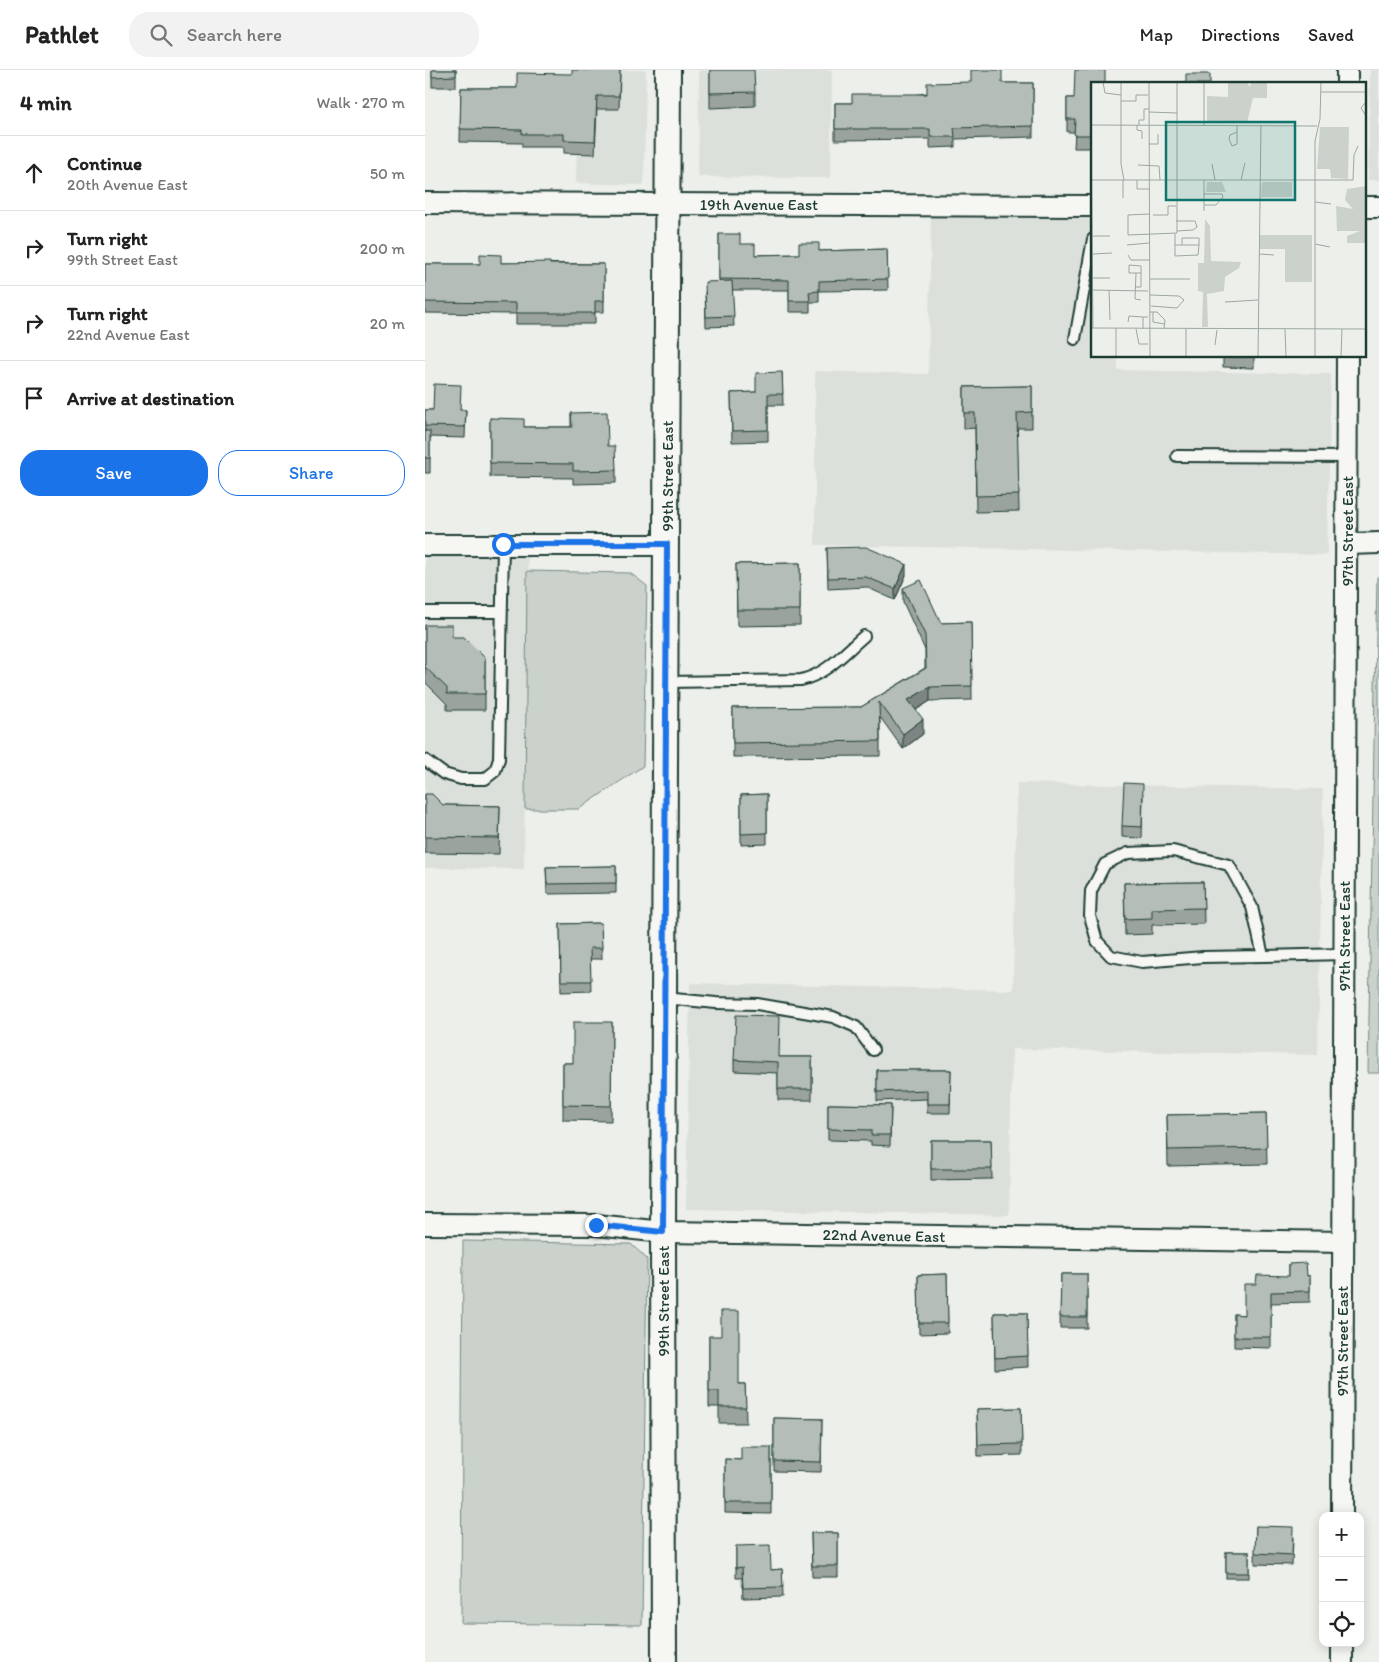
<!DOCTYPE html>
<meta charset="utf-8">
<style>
:root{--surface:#fff;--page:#f2f2f2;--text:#222;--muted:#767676;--line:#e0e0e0;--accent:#1a73e8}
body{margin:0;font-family:Itim,sans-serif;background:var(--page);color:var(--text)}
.controls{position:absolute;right:15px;bottom:15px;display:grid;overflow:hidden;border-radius:10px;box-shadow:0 2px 12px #0003}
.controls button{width:45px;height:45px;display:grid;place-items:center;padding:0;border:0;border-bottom:1px solid var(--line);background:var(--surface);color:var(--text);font:25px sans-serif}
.stop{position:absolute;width:15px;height:15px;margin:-11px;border:4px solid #1a73e8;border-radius:50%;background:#fff}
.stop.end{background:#1a73e8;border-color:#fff;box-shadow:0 1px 5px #0008}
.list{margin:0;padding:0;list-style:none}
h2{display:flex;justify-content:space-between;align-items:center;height:65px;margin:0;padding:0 20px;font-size:21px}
h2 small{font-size:16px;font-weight:400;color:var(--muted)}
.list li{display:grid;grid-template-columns:32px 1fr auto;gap:15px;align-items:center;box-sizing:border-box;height:75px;padding:0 20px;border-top:1px solid var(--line)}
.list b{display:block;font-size:19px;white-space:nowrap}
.list p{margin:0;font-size:16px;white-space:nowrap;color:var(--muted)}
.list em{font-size:16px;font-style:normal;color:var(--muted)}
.actions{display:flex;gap:10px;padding:15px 20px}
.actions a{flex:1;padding:11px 0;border:1px solid var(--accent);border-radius:20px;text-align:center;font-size:18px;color:var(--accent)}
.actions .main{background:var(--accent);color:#fff}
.icon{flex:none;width:28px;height:28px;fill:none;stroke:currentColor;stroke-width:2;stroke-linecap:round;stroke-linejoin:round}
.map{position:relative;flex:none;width:954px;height:1592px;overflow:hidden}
header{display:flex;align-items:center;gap:30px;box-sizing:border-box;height:70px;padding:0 25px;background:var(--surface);border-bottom:1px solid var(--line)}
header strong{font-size:24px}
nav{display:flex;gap:28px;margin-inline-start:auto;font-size:18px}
.search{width:350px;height:45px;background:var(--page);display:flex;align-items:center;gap:12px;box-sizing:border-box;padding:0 18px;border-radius:20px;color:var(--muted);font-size:19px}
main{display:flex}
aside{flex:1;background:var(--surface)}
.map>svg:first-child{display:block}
.built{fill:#dce0db}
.green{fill:#cbd2cc;stroke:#758880}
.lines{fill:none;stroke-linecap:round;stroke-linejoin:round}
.service-casing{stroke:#1f3d34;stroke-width:14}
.minor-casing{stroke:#1f3d34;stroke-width:24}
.tertiary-casing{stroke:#1f3d34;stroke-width:28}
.service{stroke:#f6f6f2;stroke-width:10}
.minor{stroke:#f6f6f2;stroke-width:20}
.tertiary{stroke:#f6f6f2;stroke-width:24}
.wall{fill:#9ba39e;stroke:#1f3d34}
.shaded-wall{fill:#7e8481;stroke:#1f3d34}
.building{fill:#b4bdb8;stroke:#1f3d34}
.route{stroke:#1a73e8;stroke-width:6}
.labels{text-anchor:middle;stroke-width:5;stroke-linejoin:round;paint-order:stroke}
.street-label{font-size:16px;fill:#1f3d34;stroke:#f6f6f2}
.inset-road{fill:none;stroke:#9ba8a1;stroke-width:1}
.view{fill:#0f766e;fill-opacity:0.15;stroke:#0f766e;stroke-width:2.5}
.inset-edge{fill:none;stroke:#1f3d34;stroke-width:2.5}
</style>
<header>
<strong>Pathlet</strong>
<div class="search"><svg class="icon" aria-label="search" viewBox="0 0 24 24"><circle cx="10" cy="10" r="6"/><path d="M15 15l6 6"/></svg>Search here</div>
<nav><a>Map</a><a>Directions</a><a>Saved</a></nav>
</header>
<main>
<aside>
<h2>4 min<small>Walk · 270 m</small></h2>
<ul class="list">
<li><svg class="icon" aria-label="ahead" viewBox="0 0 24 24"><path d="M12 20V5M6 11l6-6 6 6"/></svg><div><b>Continue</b><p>20th Avenue East</p></div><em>50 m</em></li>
<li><svg class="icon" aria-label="right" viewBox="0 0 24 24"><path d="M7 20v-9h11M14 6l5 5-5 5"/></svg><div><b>Turn right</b><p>99th Street East</p></div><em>200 m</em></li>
<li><svg class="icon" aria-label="right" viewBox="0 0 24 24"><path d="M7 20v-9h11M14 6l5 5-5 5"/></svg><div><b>Turn right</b><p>22nd Avenue East</p></div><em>20 m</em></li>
<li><svg class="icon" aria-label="arrive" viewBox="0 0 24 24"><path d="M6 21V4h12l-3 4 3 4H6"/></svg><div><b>Arrive at destination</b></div></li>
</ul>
<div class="actions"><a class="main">Save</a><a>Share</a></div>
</aside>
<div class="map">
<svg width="954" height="1592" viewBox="0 0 954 1592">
<rect width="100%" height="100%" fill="#edefea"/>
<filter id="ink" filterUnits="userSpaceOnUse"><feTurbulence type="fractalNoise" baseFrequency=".02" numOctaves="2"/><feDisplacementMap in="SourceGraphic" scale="10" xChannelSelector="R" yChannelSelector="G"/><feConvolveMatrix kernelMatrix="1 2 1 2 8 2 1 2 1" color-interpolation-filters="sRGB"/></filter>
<g filter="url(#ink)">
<g class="built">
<path d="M 153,0 L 221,0 L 219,115 L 151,113 Z"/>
<path d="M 274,0 L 407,0 L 406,108 L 273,107 Z"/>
<path d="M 945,0 L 954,0 L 954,110 L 943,110 Z"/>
<path d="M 506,142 L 668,145 L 668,286 L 693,286 L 693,300 L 906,304 L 902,485 L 390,475 L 390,301 L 503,304 Z"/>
<path d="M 0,485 L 103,486 L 99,799 L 0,798 Z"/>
<path d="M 592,713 L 898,719 L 893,985 L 587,979 L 584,1145 L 261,1139 L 265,913 L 588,920 Z"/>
</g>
<g class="green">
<path d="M 102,501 L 205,503 L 222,516 L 218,696 L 154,739 L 100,739 Z"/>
<path d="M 952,507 L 954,507 L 954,1003 L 943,1003 Z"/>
<path d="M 38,1171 L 206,1174 L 222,1189 L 217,1555 L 36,1553 Z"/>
</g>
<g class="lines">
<g class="service-casing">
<g id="service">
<path d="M 650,269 L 668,169"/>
<path d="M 752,386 L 922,387"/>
<path d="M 0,542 L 76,542"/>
<path d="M 241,612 L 376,610 C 402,604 419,583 439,566"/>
<path d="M 0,690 L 19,704 L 36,709 L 60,709 L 70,701 L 74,689 L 78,475"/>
<path d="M 838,886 L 778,887 L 717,892 L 686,886 L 672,871 L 665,846 L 666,821 L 680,794 L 703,783 L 748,781 L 804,795 L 827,837 L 838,886 L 919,884"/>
<path d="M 239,928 L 291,933 L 332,934 L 408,947 L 431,957 L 448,980"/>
</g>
</g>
<g class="minor-casing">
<g id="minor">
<path d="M 922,14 L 922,0"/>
<path d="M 0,133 L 668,136"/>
<path d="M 940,137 L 954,137"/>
<path d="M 922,474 L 954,473"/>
<path d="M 0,475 L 241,475"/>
<path d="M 0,1154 L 171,1155 L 238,1162 L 918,1172"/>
<path d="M 917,1446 L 922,286"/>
<path d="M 917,1592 L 917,1573"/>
</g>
</g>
<g class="tertiary-casing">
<path id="tertiary" d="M 239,1592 L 238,1162 L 243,0"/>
</g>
<use href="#service" class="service"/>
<use href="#minor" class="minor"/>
<use href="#tertiary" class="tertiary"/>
</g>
<g class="wall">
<rect x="7" y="0" width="24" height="17"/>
<path d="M 195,0 L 194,39 L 172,39 L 170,84 L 139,83 L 139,77 L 97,77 L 97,73 L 35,72 L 36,18 L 92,18 L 147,4 Z"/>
<path d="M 285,0 L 330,22 L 330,36 L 285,38 Z"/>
<path d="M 577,13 L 608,13 L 608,67 L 530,69 L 530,77 L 505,78 L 505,69 L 410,70 L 410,33 L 427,33 Z"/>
<path d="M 668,14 L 668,78 L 649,78 L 650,62 L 642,62 L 642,28 L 649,28 Z"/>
<path d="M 294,164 L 315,174 L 330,185 L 374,184 L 394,181 L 462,179 L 463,220 L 394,221 L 394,232 L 385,232 L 385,242 L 364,242 L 364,220 L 307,220 L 309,256 L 281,257 L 280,222 L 294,211 Z"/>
<path d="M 76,193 L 179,194 L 179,242 L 170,242 L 170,254 L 91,254 L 91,244 L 0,243 L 0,194 L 55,194 Z"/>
<path d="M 798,286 L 829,286 L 829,298 L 798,297 Z"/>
<path d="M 357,302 L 358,335 L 343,335 L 343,371 L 307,372 L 306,323 L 331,322 Z"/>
<path d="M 607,316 L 607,358 L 592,358 L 594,441 L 551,442 L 550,358 L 539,359 L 539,317 Z"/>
<path d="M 0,340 L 41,340 L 40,368 L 5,367 L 5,403 L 0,403 Z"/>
<path d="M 146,343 L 183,376 L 191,400 L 191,413 L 148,414 L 148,408 L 65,407 L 65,348 L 99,357 L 146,357 Z"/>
<path d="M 402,478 L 481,505 L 470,530 L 441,517 L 403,519 Z"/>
<path d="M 375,493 L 375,555 L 312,556 L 311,494 Z"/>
<path d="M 478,518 L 516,553 L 546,552 L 547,630 L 505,631 L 491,640 L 498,664 L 478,679 L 455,647 L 455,686 L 308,687 L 308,638 L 436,637 L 500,598 L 500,580 L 478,532 Z"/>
<path d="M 0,555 L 27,567 L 60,588 L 60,640 L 22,640 L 22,634 L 0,612 Z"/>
<path d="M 0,724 L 18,735 L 75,736 L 74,784 L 0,783 Z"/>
<path d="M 342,724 L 342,774 L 316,775 L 316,725 Z"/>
<path d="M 718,724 L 717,768 L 697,767 L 697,756 Z"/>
<path d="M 191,796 L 191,823 L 122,824 L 121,797 Z"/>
<path d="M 778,812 L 779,854 L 727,855 L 727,864 L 700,865 L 699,813 Z"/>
<path d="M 176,853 L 177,889 L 165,889 L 166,921 L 136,922 L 135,854 Z"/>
<path d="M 187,952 L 186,1051 L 138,1050 L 138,993 L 148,993 Z"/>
<path d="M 354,987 L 387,987 L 387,1030 L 353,1030 L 353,1003 L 309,1001 L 309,990 Z"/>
<path d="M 452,1000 L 526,1000 L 525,1043 L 502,1043 L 502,1029 L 452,1031 Z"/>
<path d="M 403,1034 L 466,1035 L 465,1076 L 446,1075 L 446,1071 L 403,1070 Z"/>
<path d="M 841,1043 L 842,1094 L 743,1096 L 742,1045 Z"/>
<path d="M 506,1070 L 566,1070 L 567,1109 L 506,1110 Z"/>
<path d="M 864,1194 L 882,1206 L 885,1206 L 885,1232 L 846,1233 L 846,1278 L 809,1277 L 809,1244 L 819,1245 L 864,1206 Z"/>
<path d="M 522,1204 L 523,1263 L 494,1264 L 493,1205 Z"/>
<path d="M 636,1204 L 662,1204 L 662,1258 L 635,1258 Z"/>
<path d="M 569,1243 L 602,1243 L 603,1297 L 570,1299 Z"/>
<path d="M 284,1266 L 314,1314 L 320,1314 L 321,1353 L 294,1353 L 294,1337 L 284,1337 Z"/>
<path d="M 596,1338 L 597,1385 L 553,1386 L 552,1339 Z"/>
<path d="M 349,1348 L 397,1349 L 396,1402 L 349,1401 Z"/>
<path d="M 346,1377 L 346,1444 L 300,1443 L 300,1389 L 316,1390 Z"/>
<path d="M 831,1456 L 868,1468 L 867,1495 L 830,1494 Z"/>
<path d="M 386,1463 L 413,1463 L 413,1507 L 387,1507 Z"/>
<path d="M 311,1476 L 346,1500 L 357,1499 L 358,1527 L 318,1528 L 317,1508 L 311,1508 Z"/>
<rect x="801" y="1482" width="23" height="26"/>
</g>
<g class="shaded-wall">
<path d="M 481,494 L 481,505 L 470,530 L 470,519 Z"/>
<path d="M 505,617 L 505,631 L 483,645 L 483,630 Z"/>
<path d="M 498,649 L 498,664 L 478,679 L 478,664 Z"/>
</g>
<g class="building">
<path d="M 7,0 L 31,0 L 31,6 L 7,7 Z"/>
<path d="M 147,0 L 195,0 L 194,26 L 172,26 L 170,71 L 139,70 L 139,64 L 97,64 L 97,60 L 35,59 L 36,18 L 92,18 L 92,3 L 147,4 Z"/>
<path d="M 285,0 L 329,0 L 330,22 L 285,23 Z"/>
<path d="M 546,0 L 577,0 L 577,13 L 608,13 L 608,56 L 529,58 L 530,67 L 505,67 L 505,59 L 410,59 L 410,33 L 427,33 L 427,24 L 502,24 L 502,13 L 546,12 Z"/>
<path d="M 650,0 L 680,0 L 680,14 L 668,14 L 668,65 L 649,65 L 650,49 L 642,49 L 642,28 L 649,28 Z"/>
<path d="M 761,4 L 785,4 L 785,14 L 689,14 L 761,13 Z"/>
<path d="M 294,164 L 315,164 L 315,174 L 330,174 L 330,185 L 374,184 L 374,173 L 394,173 L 394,181 L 462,179 L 463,209 L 394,211 L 394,221 L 384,222 L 385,231 L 364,231 L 364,210 L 294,209 Z"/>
<path d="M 55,184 L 76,185 L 76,193 L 125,192 L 125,194 L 179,194 L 179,231 L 170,231 L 170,243 L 91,243 L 91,233 L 0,232 L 0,194 L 55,194 Z"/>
<path d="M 307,211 L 309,246 L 281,247 L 280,212 Z"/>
<rect x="798" y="286" width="31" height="1"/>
<path d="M 357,302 L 358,324 L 343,324 L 343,360 L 307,361 L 306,323 L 331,322 L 331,303 Z"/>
<path d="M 9,314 L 36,315 L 35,340 L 41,340 L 40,357 L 0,356 L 0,340 L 8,340 Z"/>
<path d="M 607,316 L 607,342 L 592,343 L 594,425 L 551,426 L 550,343 L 539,343 L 539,317 Z"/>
<path d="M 182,342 L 183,376 L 190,376 L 191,400 L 148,401 L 148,394 L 65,393 L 65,348 L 99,349 L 99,357 L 147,357 L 146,343 Z"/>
<rect x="0" y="361" width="5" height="27"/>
<path d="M 441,477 L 481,494 L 470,519 L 441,507 L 403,508 L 402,478 Z"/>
<path d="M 375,493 L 375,540 L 312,540 L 311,494 Z"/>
<path d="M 496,510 L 516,553 L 546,552 L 547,616 L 505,617 L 483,630 L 498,649 L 478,664 L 454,632 L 455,671 L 308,673 L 308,638 L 436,637 L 501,598 L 500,565 L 478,518 Z"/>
<path d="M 0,555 L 27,555 L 27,567 L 39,567 L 60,588 L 60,624 L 22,624 L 22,618 L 0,597 Z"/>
<path d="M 699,713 L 718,714 L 717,757 L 697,756 Z"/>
<path d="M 0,724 L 7,724 L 18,735 L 75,736 L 74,768 L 0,767 Z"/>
<path d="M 342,724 L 342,763 L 316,764 L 316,725 Z"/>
<path d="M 191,796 L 191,813 L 122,814 L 121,797 Z"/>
<path d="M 778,812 L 779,838 L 727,839 L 727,848 L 700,849 L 699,813 Z"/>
<path d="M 176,853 L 177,878 L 165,878 L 166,911 L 136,911 L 135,854 Z"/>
<path d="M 311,945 L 355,946 L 354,987 L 387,987 L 387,1019 L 353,1019 L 353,992 L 309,990 Z"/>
<path d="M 148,952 L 187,952 L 186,1036 L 138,1035 L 138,993 L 148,993 Z"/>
<path d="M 452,1000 L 526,1000 L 525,1034 L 502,1034 L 502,1020 L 452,1022 Z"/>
<path d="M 403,1034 L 466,1035 L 465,1065 L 446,1065 L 446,1060 L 403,1059 Z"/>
<path d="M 841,1043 L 842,1078 L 743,1080 L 742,1045 Z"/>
<path d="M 506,1070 L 566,1070 L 567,1099 L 506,1099 Z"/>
<path d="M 881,1193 L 882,1206 L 885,1206 L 885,1221 L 846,1222 L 846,1267 L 809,1267 L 809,1244 L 819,1245 L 819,1214 L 831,1214 L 832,1205 L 864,1206 L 864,1194 Z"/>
<path d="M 522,1204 L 523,1253 L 494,1253 L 493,1205 Z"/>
<path d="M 636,1204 L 662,1204 L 662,1247 L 635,1247 Z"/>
<path d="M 296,1241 L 314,1241 L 314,1314 L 320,1314 L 321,1337 L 294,1337 L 294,1321 L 284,1321 L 284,1266 L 296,1266 Z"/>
<path d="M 569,1243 L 602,1243 L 603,1286 L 570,1288 Z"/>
<path d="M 596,1338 L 597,1374 L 553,1375 L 552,1339 Z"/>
<path d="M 349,1348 L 397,1349 L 396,1392 L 349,1391 Z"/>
<path d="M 316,1377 L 346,1377 L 346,1433 L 300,1433 L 300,1389 L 316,1390 Z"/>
<path d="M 831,1456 L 868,1457 L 867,1485 L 830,1483 Z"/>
<path d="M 386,1463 L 413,1463 L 413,1496 L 387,1496 Z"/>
<path d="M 345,1475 L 346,1500 L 357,1499 L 358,1517 L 318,1518 L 317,1497 L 311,1498 L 311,1476 Z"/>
<rect x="801" y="1482" width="23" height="21"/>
</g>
</g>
<g class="lines" filter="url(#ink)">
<path class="route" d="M 78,474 L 242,474 L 238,1162 L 171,1155"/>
</g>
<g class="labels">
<g class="street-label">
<text x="334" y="140">19th Avenue East</text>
<text transform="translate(242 406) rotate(-90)" y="6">99th Street East</text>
<text transform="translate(922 461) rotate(-90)" y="6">97th Street East</text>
<text transform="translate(919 866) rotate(-90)" y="6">97th Street East</text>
<text transform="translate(459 1165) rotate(1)" y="6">22nd Avenue East</text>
<text transform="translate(238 1231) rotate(-90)" y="6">99th Street East</text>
<text transform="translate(917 1271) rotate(-90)" y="6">97th Street East</text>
</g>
</g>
<g transform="translate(666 12)">
<rect width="275" height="275" fill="#edefea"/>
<path d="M 137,0 L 156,0 L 159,5 L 160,0 L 176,0 L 176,16 L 162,16 L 156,41 L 116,41 L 116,14 L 137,15 ZM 229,45 L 258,45 L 257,97 L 240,96 L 239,87 L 226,87 ZM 116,100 L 131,100 L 135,110 L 115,110 ZM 171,100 L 201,100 L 201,115 L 170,115 ZM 275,104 L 275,161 L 256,161 L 256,154 L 269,149 L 246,149 L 245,124 L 262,127 L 254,118 L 256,107 ZM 114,137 L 119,144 L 120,179 L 150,180 L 148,186 L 134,195 L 133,209 L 116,212 L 117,245 L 111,245 L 112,210 L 107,209 L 107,181 L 113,181 ZM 169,153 L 221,153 L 221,200 L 194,200 L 194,167 L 169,167 Z" fill="#cbd2cc"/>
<path class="inset-road" d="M 12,0 L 14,11 L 30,13M 30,0 L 30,82 L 33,98M 58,0 L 59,275M 113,0 L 113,43M 230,10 L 275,10M 30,19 L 45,19 L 45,13 L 57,13M 275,20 L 270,26 L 275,34M 58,30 L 86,31M 0,43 L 226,44M 0,43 L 2,246M 46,43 L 46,48 L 51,49 L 51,57M 48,43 L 48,38 L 53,38 L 53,27 L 58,27M 146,43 L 146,50 L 139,53 L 138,57 L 141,64 L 146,62 L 146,50M 58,62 L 67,62 L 67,52M 121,82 L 124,98M 47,83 L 68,84 L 69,98M 0,98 L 262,98 L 263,73 L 267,64M 32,98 L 32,116M 46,98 L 46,107 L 58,107M 113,98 L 113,129M 150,98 L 154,81M 113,112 L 131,112 L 132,115 L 125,123 L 113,123M 224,120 L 240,122M 58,132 L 37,133 L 37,153 L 86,151 L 86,0M 62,133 L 77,133 L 77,124 L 85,124M 85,139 L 104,139 L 106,145 L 102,148 L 86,149M 0,154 L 19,154M 224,162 L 239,165M 36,163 L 58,161M 84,163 L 108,163 L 107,173 L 84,174 L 84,152M 91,163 L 91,156 L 108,156 L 108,163M 2,172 L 21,171M 168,172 L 183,173M 37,173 L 40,178 L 58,178M 45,191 L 44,217 L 50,218M 2,196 L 19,196M 59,197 L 99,197M 44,205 L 50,205 L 50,184 L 38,183 L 38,191 L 50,191M 0,208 L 57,209M 18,208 L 19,238M 59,213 L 88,214 L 93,218 L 86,226 L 60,224M 134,220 L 167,218M 59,230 L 66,230 L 74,238 L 73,247M 62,230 L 62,240 L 73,242M 37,240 L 38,234 L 52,235M 0,246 L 275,247M 45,247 L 48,262 L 57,262M 52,247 L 52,235 L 57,235M 194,247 L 195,275M 124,263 L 126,248M 25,275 L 25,246M 95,275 L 95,247M 167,275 L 170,43M 224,275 L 224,59 L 229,37 L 230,0M 250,275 L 251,247"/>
<path class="view" d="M 75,40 L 204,40 L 204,118 L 75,118 Z"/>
<rect width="275" height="275" class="inset-edge"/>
</g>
</svg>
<div class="controls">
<button>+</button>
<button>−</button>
<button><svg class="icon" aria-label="locate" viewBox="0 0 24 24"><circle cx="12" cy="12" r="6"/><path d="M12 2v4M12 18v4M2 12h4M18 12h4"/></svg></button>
</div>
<div class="stop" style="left:78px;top:474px"></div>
<div class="stop end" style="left:171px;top:1155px"></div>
</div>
</main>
